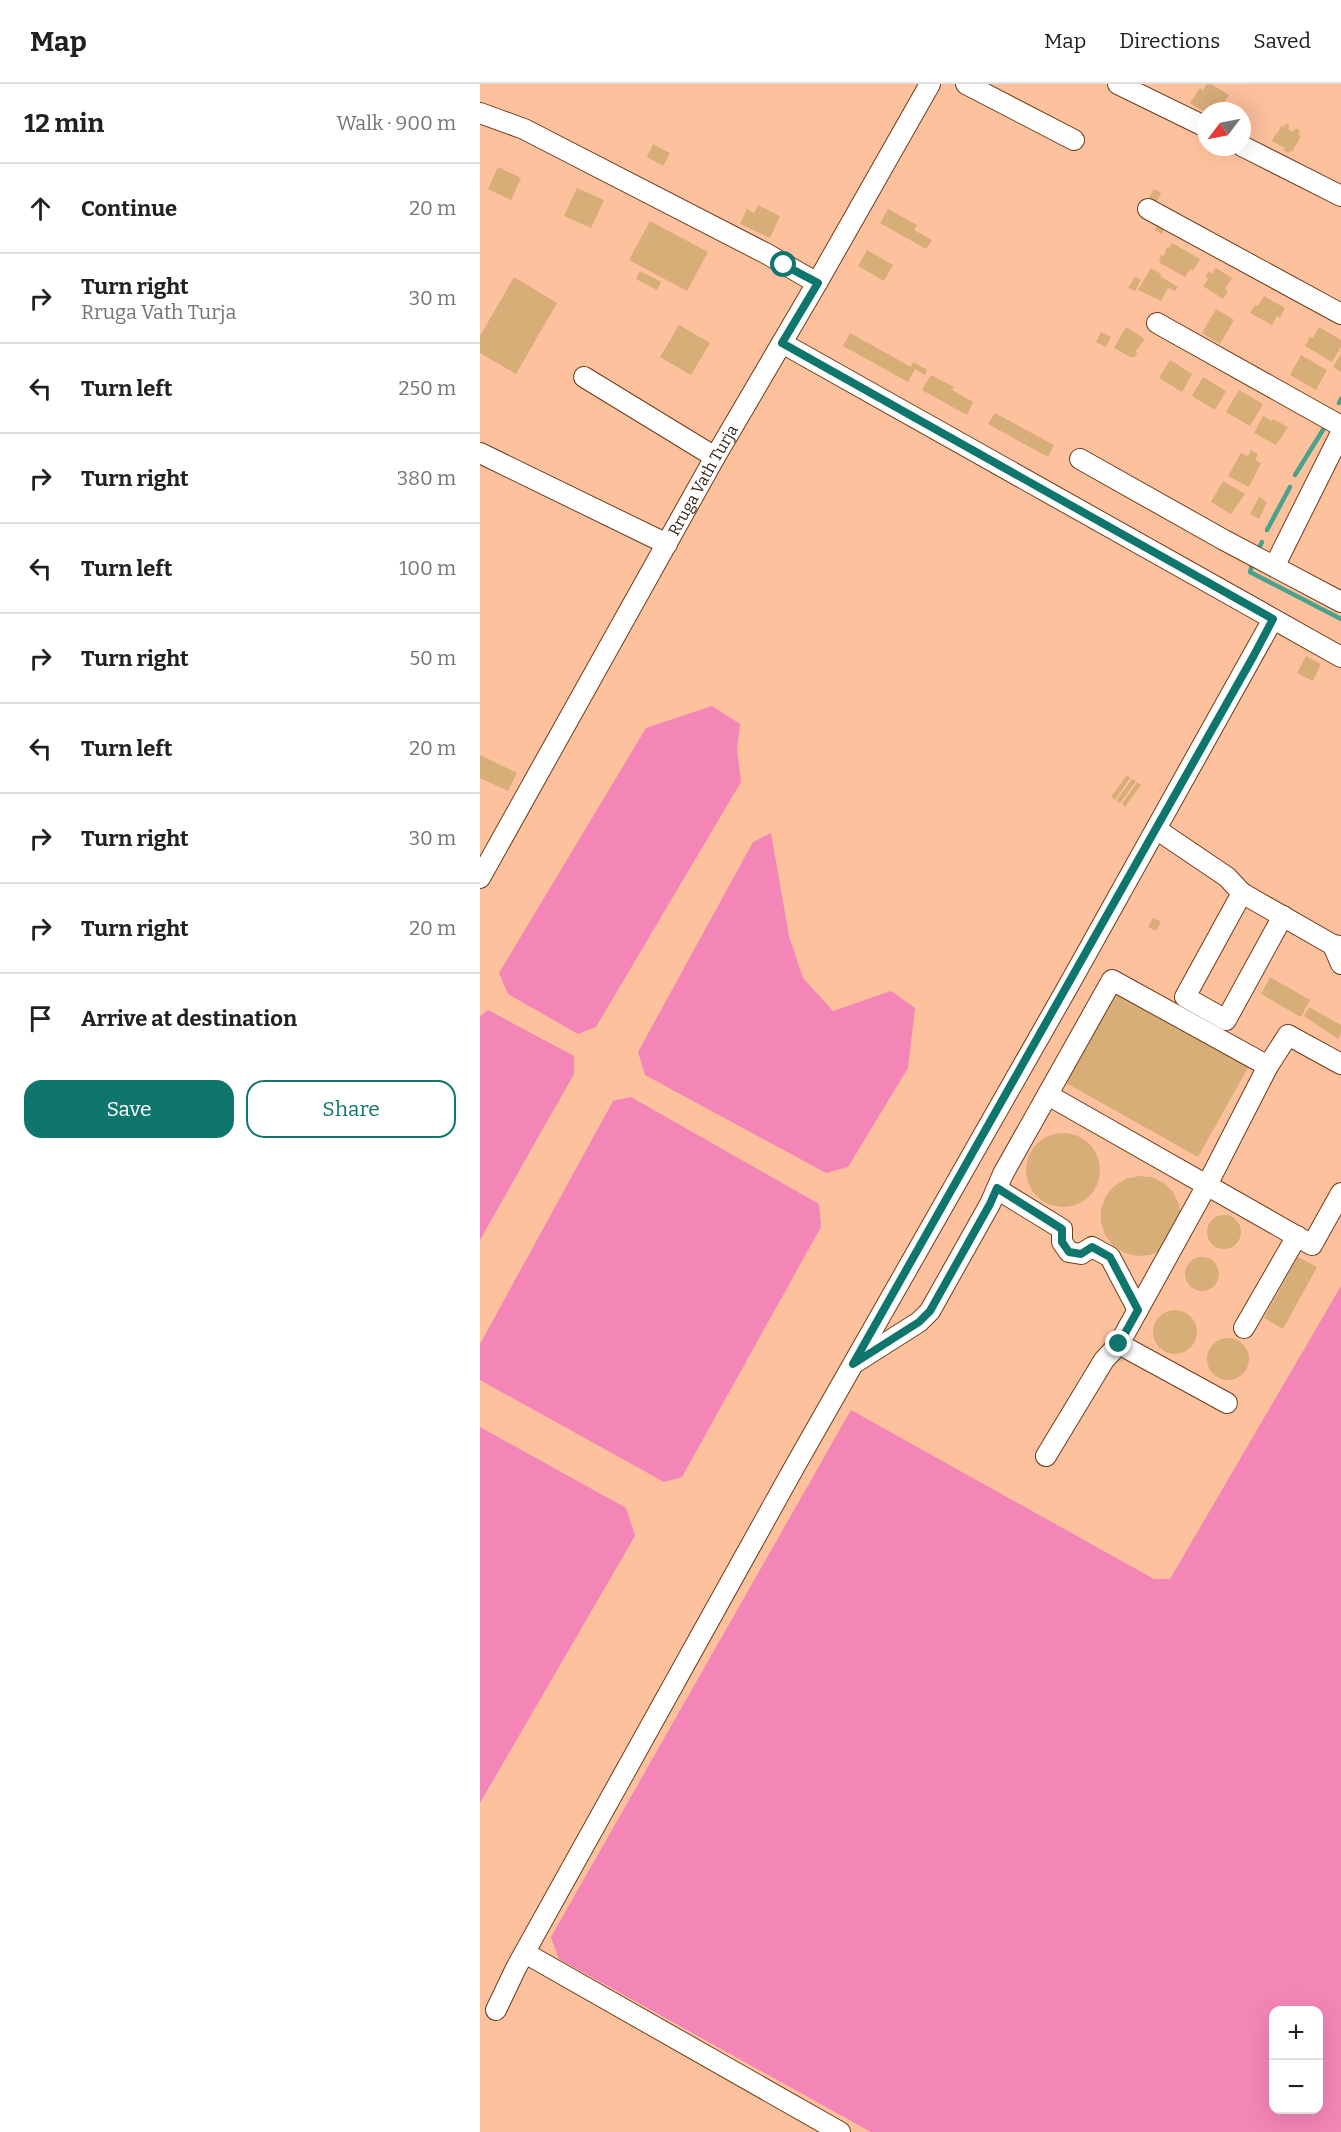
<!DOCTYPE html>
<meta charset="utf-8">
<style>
:root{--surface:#fff;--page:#f6f6f6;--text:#202124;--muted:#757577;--line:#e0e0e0;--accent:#0f766e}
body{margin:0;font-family:Bitter,serif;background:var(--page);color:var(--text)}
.controls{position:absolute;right:18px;bottom:18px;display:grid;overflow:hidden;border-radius:12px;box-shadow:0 6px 24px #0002}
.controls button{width:54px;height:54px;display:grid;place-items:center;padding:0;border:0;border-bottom:2px solid var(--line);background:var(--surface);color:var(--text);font:30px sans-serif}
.compass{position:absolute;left:717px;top:18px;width:54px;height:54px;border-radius:50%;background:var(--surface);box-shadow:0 6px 24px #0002;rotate:238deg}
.stop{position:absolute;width:18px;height:18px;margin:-14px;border:4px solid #0f766e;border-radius:50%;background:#fff}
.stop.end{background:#0f766e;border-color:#fff;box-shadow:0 2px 6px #0008}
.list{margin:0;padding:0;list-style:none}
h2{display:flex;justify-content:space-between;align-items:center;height:78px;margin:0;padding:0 24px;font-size:26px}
h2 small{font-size:20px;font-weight:400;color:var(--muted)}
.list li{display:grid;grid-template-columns:39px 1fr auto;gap:18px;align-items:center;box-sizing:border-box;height:90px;padding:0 24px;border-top:2px solid var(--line)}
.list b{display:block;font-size:22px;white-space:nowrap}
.list p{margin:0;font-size:20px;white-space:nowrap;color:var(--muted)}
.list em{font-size:20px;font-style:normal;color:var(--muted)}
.actions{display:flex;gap:12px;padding:18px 24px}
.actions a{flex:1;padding:14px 0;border:2px solid var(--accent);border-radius:18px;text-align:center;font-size:21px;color:var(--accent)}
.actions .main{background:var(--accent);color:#fff}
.icon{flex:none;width:33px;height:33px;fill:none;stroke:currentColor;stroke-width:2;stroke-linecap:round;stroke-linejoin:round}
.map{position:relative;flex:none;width:861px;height:2048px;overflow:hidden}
header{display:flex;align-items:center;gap:36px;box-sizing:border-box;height:84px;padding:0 30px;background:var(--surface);border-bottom:2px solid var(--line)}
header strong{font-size:28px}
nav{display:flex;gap:33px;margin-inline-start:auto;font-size:21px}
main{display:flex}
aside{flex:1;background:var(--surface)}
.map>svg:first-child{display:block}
.green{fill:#f485b7;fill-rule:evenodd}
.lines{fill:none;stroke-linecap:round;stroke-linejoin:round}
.stream{stroke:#48a38a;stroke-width:4.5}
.building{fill:#d7ad78}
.minor-casing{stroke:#6e3c19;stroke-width:22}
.minor{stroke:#fff;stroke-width:20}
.route{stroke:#0f766e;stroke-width:8}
.labels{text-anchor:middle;stroke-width:4.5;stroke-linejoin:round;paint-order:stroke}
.street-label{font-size:16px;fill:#321c0e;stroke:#fec19d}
</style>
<header>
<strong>Map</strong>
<nav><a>Map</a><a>Directions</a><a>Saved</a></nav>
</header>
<main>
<aside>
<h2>12 min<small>Walk · 900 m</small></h2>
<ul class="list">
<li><svg class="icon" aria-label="ahead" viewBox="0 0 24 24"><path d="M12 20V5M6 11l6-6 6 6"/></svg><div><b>Continue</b></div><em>20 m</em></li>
<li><svg class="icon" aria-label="right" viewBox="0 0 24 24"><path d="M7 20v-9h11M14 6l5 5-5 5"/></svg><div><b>Turn right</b><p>Rruga Vath Turja</p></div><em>30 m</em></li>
<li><svg class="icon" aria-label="left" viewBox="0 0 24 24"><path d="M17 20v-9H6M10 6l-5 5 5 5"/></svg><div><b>Turn left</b></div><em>250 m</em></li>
<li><svg class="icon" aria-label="right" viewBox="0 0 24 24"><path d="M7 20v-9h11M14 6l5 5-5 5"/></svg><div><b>Turn right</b></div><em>380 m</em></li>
<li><svg class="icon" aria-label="left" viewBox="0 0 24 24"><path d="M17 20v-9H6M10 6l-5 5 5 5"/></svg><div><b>Turn left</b></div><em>100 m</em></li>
<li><svg class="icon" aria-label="right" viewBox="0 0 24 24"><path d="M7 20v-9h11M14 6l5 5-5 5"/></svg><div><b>Turn right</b></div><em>50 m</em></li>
<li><svg class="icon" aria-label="left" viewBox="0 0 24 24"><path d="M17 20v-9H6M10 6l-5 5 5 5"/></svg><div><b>Turn left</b></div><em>20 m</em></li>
<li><svg class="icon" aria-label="right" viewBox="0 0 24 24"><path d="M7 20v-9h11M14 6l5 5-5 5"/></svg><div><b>Turn right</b></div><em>30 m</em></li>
<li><svg class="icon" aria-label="right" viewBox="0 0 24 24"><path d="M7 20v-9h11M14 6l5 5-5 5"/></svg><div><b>Turn right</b></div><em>20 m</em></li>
<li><svg class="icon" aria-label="arrive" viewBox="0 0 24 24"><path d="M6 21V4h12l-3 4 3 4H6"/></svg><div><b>Arrive at destination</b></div></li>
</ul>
<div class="actions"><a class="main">Save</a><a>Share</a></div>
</aside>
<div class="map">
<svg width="861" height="2048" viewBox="0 0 861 2048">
<rect width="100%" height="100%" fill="#fec19d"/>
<g class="green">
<path d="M 232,622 L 260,640 L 257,665 L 261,698 L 116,943 L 98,950 L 28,910 L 19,889 L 166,644 Z"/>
<path d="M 291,749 L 309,852 L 323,894 L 353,927 L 411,907 L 435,924 L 428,984 L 368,1083 L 346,1089 L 165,991 L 158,968 L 273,758 Z"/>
<path d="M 8,926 L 94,972 L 94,990 L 0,1156 L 0,932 Z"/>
<path d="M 151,1013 L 339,1120 L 341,1143 L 202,1393 L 184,1398 L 0,1296 L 0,1260 L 133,1017 Z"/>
<path d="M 861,1202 L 861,2048 L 391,2048 L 79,1875 L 71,1853 L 371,1326 L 674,1495 L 690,1495 ZM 794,1926 L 838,1926 L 838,2026 L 794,2026 Z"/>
<path d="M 0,1343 L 146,1424 L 155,1452 L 0,1719 Z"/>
</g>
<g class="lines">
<g class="stream">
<path d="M 859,319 L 861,315"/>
<path d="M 815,391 L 846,341"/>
<path d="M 787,446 L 810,403"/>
<path d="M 779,464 L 782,458"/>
<path d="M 772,481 L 770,488 L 861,535"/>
</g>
</g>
<g class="building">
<path d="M 727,0 L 731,0 L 749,11 L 738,27 L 726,27 L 726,29 L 710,19 L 720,4 L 723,6 Z"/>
<path d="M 806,39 L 810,42 L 808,45 L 813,48 L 816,44 L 820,47 L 818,51 L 821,52 L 812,68 L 810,67 L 808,69 L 803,66 L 805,64 L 792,57 L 796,49 L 797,50 L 801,42 L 804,43 Z"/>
<path d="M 173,60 L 190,69 L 183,82 L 167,73 Z"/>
<path d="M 18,83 L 41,94 L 31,116 L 8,105 Z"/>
<path d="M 97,104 L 124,116 L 111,144 L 84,132 Z"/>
<path d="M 674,105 L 681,109 L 675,122 L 667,117 Z"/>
<path d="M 278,121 L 300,132 L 290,154 L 260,140 L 267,125 L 274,129 Z"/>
<path d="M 408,125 L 437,141 L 434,146 L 452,156 L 446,165 L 400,139 Z"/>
<path d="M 170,137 L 228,168 L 207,207 L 149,176 Z"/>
<path d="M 679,138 L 686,141 L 682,150 L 675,146 Z"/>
<path d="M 692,159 L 720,175 L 713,187 L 710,185 L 705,193 L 680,179 L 681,177 L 679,176 L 681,171 L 684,172 L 687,163 L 689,164 Z"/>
<path d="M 387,166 L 413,181 L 404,197 L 378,182 Z"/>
<path d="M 671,184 L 681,190 L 680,192 L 698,203 L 695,207 L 688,204 L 681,217 L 658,206 Z"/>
<path d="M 736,184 L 752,194 L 745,205 L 748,207 L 743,215 L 723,202 L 728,195 L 725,193 L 729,187 L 732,190 Z"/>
<path d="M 160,187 L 181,198 L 177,206 L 156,195 Z"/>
<path d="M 34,193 L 77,219 L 36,290 L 0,269 L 0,252 Z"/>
<path d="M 655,193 L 661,196 L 655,207 L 648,204 Z"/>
<path d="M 784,212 L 805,224 L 800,234 L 797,232 L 792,241 L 770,229 L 775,221 L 778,222 Z"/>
<path d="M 736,225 L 754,236 L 740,260 L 722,249 Z"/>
<path d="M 199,241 L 230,259 L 211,291 L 180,273 Z"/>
<path d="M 646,243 L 665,255 L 655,268 L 658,269 L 655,273 L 653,272 L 652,274 L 634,264 Z"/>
<path d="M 839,243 L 861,256 L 861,263 L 852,278 L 825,262 L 830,253 L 833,254 Z"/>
<path d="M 621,248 L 631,253 L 626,263 L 616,258 Z"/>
<path d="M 370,249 L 431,283 L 433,278 L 447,286 L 445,291 L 435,285 L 428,298 L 363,262 Z"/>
<path d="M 861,270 L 861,288 L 853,283 Z"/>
<path d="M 821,271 L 847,286 L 836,306 L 810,291 Z"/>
<path d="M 690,276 L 712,290 L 702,308 L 679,294 Z"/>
<path d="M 451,291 L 474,303 L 472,306 L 493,318 L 487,331 L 442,306 Z"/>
<path d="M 723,293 L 746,307 L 735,326 L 712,312 Z"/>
<path d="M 759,306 L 783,320 L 770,342 L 746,328 Z"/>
<path d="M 515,329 L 574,361 L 568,373 L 508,340 Z"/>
<path d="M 783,332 L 792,337 L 793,335 L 808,343 L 796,361 L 774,349 Z"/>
<path d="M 771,366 L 778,370 L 775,376 L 781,379 L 769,403 L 748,392 L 761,369 L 768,372 Z"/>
<path d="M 743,397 L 765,410 L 751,430 L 731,418 Z"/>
<path d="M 779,413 L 787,418 L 779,435 L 770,430 Z"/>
<path d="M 826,572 L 841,580 L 833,597 L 817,589 Z"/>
<path d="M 0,671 L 37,689 L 28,707 L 0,694 Z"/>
<path d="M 647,691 L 650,694 L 635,716 L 631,713 Z"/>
<path d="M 652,695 L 656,697 L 640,719 L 636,717 Z"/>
<path d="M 657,698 L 661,701 L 645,723 L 642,720 Z"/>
<path d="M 673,834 L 681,838 L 676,847 L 668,843 Z"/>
<path d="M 790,893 L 830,916 L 821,933 L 781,910 Z"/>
<path d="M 636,909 L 769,982 L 718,1073 L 586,999 Z"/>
<path d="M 829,923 L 861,941 L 861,950 L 858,955 L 824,932 Z"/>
<circle cx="583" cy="1086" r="37"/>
<path d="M 659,1092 L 672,1093 L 684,1099 L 693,1108 L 699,1120 L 701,1133 L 683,1166 L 670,1171 L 657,1172 L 645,1169 L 633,1162 L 625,1151 L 621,1138 L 621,1125 L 626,1112 L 634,1102 L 646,1095 Z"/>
<circle cx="744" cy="1148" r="17"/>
<path d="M 818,1173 L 837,1183 L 803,1245 L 784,1234 Z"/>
<circle cx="722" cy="1190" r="17"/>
<circle cx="695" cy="1248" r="22"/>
<circle cx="748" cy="1275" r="21"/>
</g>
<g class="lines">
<g class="minor-casing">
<g id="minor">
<path d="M 486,0 L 594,56"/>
<path d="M 638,0 L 726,43"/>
<path d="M 0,29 L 44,45 L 287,170 L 337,199"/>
<path d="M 762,62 L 861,112"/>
<path d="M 668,125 L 861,230"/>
<path d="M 677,239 L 861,342"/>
<path d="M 302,259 L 861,573"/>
<path d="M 104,293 L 235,373"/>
<path d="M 0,369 L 187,460"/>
<path d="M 600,375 L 744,456 L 861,518"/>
<path d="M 795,481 L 861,349"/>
<path d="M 676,745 L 747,793 L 762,809 L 853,861 L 861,862"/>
<path id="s1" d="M 0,794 L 235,373 L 337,199 L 450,0"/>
<path d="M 762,809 L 705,913 L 746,936 L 803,832"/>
<path d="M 853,861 L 861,880"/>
<path d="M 788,982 L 808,951 L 861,980"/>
<path d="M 568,1011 L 832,1161 L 861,1109"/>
<path d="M 517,1105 L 582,1145 L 582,1158 L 589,1168 L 601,1170 L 612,1163 L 630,1173 L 658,1226"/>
<path d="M 764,1244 L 817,1152"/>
<path d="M 639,1260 L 747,1319"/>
<path d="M 376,1278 L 439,1238 L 450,1227 L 510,1120 L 523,1090 L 632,896 L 788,982 L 727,1101 L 639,1260 L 624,1276 L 566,1372"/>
<path d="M 45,1869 L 360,2048"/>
<path d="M 16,1926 L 36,1884 L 315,1382 L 590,899 L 793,535"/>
</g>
</g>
<use href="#minor" class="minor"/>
</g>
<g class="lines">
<path class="route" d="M 304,181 L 338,199 L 302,259 L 793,535 L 773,573 L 373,1280 L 439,1238 L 450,1227 L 510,1120 L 517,1104 L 582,1145 L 582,1158 L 589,1168 L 601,1170 L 612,1163 L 630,1173 L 658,1226 L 639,1260"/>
</g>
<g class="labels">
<g class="street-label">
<text dy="6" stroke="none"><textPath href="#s1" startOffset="456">Rruga Vath Turja</textPath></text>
</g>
</g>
</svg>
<div class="controls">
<button>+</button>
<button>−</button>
</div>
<svg class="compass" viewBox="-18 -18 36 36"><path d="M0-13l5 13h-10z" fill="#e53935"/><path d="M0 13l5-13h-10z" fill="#757577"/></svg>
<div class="stop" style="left:304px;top:181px"></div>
<div class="stop end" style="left:639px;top:1260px"></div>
</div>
</main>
